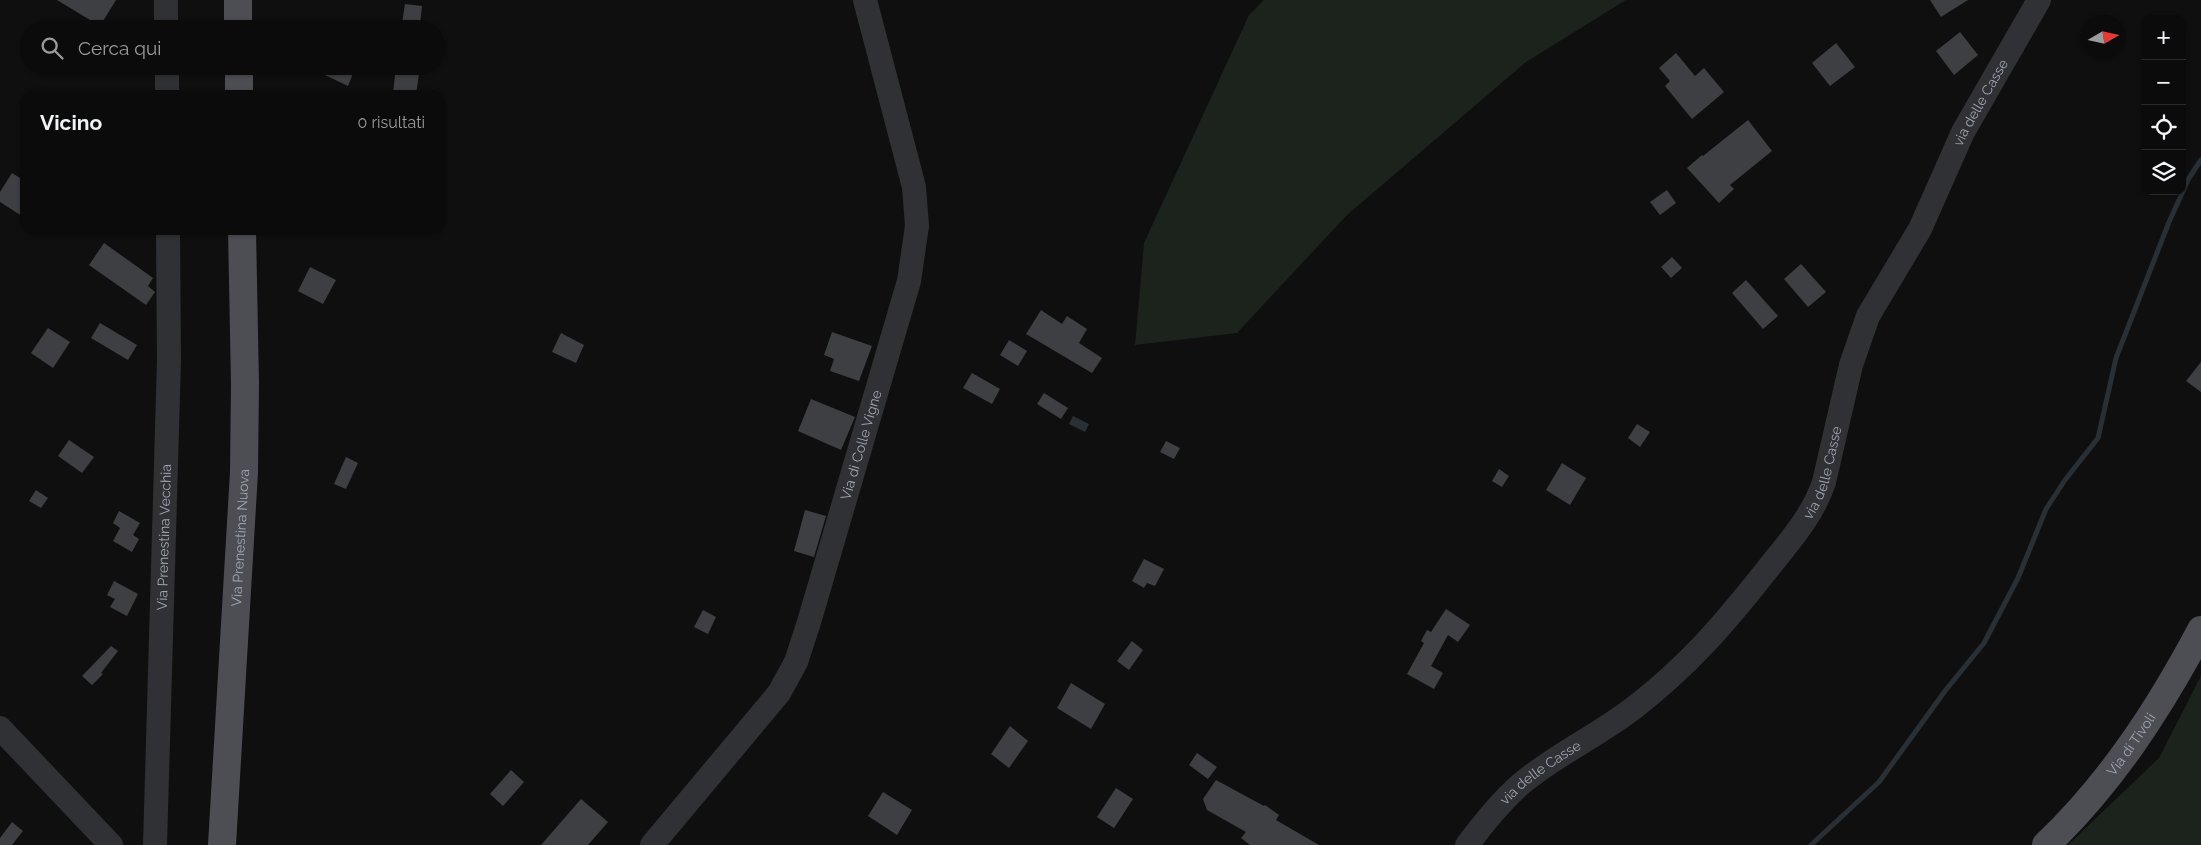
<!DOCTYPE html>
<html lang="it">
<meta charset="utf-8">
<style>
:root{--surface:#0b0b0c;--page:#141415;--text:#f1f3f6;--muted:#9a9b9d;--line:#2b2b2d}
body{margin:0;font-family:Raleway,sans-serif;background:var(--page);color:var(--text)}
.controls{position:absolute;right:15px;top:15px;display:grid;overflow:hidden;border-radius:10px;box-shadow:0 1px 4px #0004}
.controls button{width:45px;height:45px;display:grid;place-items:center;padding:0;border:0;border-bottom:1px solid var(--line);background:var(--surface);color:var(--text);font:25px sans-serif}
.compass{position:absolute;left:2081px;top:15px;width:45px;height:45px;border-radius:50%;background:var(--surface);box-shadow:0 1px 4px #0004;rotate:81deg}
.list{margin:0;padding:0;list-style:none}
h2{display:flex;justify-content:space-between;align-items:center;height:65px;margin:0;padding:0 20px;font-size:21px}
h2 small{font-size:16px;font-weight:400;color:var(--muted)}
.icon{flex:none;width:28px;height:28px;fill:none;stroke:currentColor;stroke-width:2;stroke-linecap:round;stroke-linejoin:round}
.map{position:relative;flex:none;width:2201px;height:845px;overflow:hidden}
.search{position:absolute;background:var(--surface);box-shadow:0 1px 4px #0004;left:20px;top:20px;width:425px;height:55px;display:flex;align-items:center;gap:12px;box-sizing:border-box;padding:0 18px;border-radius:28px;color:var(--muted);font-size:19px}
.panel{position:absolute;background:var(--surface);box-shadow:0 1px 4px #0004;left:20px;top:90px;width:425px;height:145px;border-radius:15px}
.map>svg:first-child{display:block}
.green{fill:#1b231c}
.water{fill:#283036}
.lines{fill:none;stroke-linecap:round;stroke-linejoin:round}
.stream{stroke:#283036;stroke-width:5}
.building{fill:#3e3f43}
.minor{stroke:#303135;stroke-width:24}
.major{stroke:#4c4e54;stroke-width:28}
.labels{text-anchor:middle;stroke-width:4.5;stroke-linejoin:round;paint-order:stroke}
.street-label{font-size:14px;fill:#a0a6b2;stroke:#0a0a0b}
</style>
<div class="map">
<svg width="2201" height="845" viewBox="0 0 2201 845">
<rect width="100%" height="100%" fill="#0f0f10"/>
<g class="green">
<path d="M 1264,0 L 1626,0 L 1526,62 L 1347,215 L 1237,333 L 1135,345 L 1144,243 L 1249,15 Z"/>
<path d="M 2201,676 L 2201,845 L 2068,845 L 2159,758 Z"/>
</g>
<path class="water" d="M 1073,416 L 1089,424 L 1085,432 L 1069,424 Z"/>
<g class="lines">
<path class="stream" d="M 1811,845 L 1879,782 L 1945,691 L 1984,643 L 2018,578 L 2046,509 L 2065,480 L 2098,438 L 2116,358 L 2169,222 L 2189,178 L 2201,160"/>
</g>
<g class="building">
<path d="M 57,0 L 116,0 L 100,26 Z"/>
<path d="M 1930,0 L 1968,0 L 1941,17 Z"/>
<path d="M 405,4 L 422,6 L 420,25 L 402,23 Z"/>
<path d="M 1960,32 L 1978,55 L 1954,75 L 1936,51 Z"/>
<path d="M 1836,43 L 1855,67 L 1830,86 L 1812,63 Z"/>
<path d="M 1676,53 L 1695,76 L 1704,68 L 1724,92 L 1692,119 L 1665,86 L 1670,81 L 1659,68 Z"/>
<path d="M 306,66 L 356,66 L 348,86 Z"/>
<path d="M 396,66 L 420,66 L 416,95 L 393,93 Z"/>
<path d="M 1748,120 L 1772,151 L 1730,185 L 1734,189 L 1719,203 L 1687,168 L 1702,155 L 1703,156 Z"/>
<path d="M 12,173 L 25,181 L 25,218 L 0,202 L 0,192 Z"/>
<path d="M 1667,190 L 1676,203 L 1660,215 L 1650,202 Z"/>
<path d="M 104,243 L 153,278 L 148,286 L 155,292 L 146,305 L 89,265 Z"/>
<path d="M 1672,257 L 1682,268 L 1671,278 L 1661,267 Z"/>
<path d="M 1801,264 L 1826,292 L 1808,307 L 1784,279 Z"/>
<path d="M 310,267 L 336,280 L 323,304 L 298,291 Z"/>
<path d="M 1746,280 L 1778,316 L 1763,329 L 1732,293 Z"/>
<path d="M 1041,310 L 1062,324 L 1067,316 L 1087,329 L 1079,343 L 1102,358 L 1092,373 L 1026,334 Z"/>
<path d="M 100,323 L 137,345 L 128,360 L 91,338 Z"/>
<path d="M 48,328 L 70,342 L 53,368 L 31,353 Z"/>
<path d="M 832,332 L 872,346 L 859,381 L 830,371 L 834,359 L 824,355 Z"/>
<path d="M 561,333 L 584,345 L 576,363 L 552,352 Z"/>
<path d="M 1009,340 L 1027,351 L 1018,366 L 1000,355 Z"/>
<path d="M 2201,362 L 2201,392 L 2186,381 Z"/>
<path d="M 972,373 L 1000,389 L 992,404 L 963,388 Z"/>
<path d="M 1044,393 L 1068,408 L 1061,419 L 1037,404 Z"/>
<path d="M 811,399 L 855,417 L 841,450 L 798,431 Z"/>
<path d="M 1637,424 L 1650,432 L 1640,447 L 1628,438 Z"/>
<path d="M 69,440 L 94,457 L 82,473 L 58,456 Z"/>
<path d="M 1166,441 L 1180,448 L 1174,459 L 1160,452 Z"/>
<path d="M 346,457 L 358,463 L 346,489 L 334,484 Z"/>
<path d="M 1562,463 L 1586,478 L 1570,505 L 1546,490 Z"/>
<path d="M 1499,469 L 1509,476 L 1502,487 L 1492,481 Z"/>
<path d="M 36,490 L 48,498 L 41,508 L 29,501 Z"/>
<path d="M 805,510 L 826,516 L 814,557 L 794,551 Z"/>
<path d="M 119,511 L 140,523 L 133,535 L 139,539 L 132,552 L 113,541 L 120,528 L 113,523 Z"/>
<path d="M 1144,559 L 1164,569 L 1155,586 L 1147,583 L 1144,588 L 1132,581 Z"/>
<path d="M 114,581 L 138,594 L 127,616 L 110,607 L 115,599 L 107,595 Z"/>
<path d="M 1446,609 L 1470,625 L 1458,642 L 1448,635 L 1431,666 L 1443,673 L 1434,689 L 1407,674 L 1424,643 L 1421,641 L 1427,630 L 1431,632 Z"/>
<path d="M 703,610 L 716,617 L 708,634 L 694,627 Z"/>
<path d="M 1132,641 L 1143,650 L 1129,670 L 1117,661 Z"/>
<path d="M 111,646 L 118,651 L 101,673 L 103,674 L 92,685 L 82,676 Z"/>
<path d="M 1071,683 L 1105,704 L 1091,729 L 1057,708 Z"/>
<path d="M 1010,726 L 1028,741 L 1009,768 L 991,754 Z"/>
<path d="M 1197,753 L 1217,767 L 1208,779 L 1189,765 Z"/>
<path d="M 511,770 L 524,782 L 503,806 L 490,794 Z"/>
<path d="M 1216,780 L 1264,806 L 1265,805 L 1279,815 L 1276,820 L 1319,845 L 1250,845 L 1241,838 L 1246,832 L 1207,810 L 1203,799 Z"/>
<path d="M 1116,788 L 1133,799 L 1114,828 L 1097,817 Z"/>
<path d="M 883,792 L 912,810 L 897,835 L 868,816 Z"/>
<path d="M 581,799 L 608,822 L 588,845 L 541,845 Z"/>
<path d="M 12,822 L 23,831 L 12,845 L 0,845 L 0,838 Z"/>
</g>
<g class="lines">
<g class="minor">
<path d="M 166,0 L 166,29"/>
<path d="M 167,66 L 167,95"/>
<path d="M 0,728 L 111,845"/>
<path id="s1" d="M 155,845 L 169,360 L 168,230"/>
<path id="s2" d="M 652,845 L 779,693 L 796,662 L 809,622 L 909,281 L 917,226 L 914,187 L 865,0"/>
<path id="s3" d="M 1467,845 C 1484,823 1501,801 1522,783 C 1557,754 1599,735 1635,707 C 1689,665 1724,624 1766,571 C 1788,543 1813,516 1824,482 L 1851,365 L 1868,316 L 1920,229 L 1963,132 L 2039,0"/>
</g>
<g class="major">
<path d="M 238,0 L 238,29"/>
<path d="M 239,66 L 239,95"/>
<path id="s4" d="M 222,845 L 244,472 L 245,384 L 242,230"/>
<path id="s5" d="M 2046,845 C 2111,783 2159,709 2201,630"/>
</g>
</g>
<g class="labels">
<g class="street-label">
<text dy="5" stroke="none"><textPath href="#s3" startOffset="929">via delle Casse</textPath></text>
<text dy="5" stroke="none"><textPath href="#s2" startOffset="460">Via di Colle Vigne</textPath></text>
<text dy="5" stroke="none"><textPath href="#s3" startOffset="524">via delle Casse</textPath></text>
<text dy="5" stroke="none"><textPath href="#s1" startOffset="308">Via Prenestina Vecchia</textPath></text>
<text dy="5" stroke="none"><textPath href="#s4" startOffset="308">Via Prenestina Nuova</textPath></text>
<text dy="5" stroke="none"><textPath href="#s5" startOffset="132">Via di Tivoli</textPath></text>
<text dy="5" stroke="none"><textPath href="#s3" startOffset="104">via delle Casse</textPath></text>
</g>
</g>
</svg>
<div class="controls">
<button>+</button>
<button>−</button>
<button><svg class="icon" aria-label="locate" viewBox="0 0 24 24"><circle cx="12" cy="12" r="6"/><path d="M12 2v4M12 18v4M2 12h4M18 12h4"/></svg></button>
<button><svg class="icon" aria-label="layers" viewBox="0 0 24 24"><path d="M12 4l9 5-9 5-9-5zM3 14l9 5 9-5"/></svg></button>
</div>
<svg class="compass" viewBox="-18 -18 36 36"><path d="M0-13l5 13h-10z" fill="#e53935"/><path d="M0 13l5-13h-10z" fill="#9a9b9d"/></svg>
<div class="search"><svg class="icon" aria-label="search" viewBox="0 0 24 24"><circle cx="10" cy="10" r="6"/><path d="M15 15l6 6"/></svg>Cerca qui</div>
<section class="panel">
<h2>Vicino<small>0 risultati</small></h2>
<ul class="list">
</ul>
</section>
</div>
